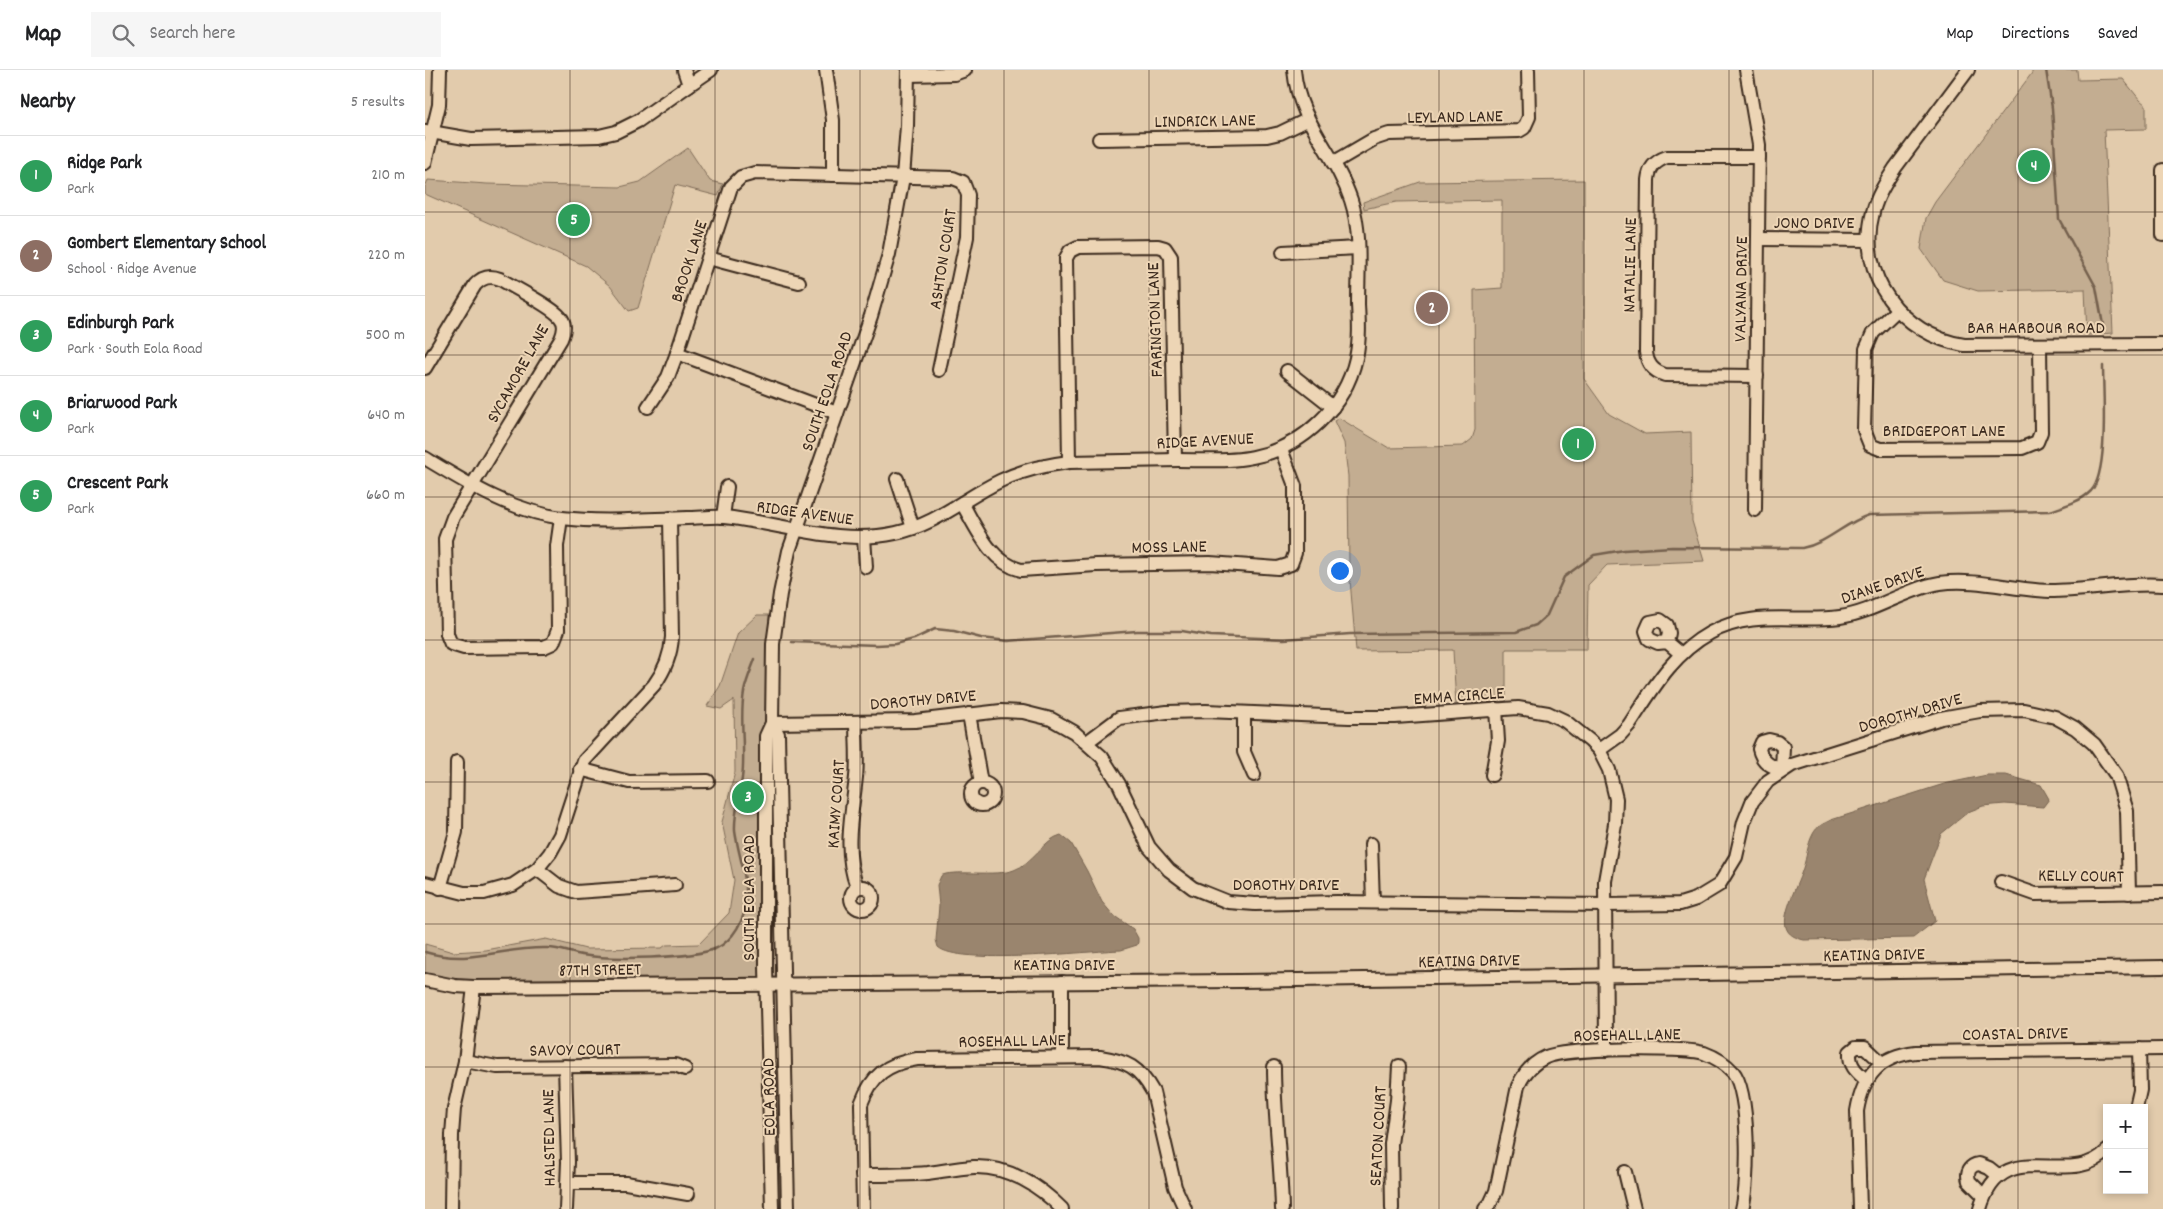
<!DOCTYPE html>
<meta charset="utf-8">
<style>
:root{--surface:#fff;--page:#f6f6f6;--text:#202124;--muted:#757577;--line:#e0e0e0;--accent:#ea580c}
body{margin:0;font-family:Dekko,sans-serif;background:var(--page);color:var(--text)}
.controls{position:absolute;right:15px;bottom:15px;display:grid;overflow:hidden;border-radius:0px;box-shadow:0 2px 8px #0003}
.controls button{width:45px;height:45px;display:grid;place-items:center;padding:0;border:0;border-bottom:1px solid var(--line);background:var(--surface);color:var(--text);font:25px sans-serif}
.you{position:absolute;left:914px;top:500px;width:18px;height:18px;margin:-12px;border:4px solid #fff;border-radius:50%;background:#1a73e8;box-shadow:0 0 0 8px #1a73e833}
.badge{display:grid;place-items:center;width:32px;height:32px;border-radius:50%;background:var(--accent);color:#fff;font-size:16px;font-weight:700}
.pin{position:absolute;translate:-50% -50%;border:2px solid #fff;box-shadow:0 1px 5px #0006}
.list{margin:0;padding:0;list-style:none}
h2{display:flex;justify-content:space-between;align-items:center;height:65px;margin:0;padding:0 20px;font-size:21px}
h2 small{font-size:16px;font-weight:400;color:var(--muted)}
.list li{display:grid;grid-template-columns:32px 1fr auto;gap:15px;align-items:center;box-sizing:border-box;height:80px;padding:0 20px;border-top:1px solid var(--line)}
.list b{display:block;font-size:19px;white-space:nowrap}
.list p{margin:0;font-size:16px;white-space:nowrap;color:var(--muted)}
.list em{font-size:16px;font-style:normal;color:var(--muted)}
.icon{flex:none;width:28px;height:28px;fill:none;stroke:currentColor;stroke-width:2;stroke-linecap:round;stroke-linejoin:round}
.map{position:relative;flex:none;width:1738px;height:1139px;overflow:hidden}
header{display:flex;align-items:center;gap:30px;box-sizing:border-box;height:70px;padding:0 25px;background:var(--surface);border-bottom:1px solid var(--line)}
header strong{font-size:24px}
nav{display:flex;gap:28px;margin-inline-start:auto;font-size:18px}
.search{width:350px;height:45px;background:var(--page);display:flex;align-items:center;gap:12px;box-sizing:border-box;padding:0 18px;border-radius:0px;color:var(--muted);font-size:19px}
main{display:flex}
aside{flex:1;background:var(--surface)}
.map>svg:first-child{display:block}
.green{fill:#c3ad91;stroke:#7f6c58}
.water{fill:#9a856e;stroke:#74614e}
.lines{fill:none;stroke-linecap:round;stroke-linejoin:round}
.stream{stroke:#74614e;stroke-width:2.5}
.minor-casing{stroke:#3b2a1e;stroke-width:16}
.minor{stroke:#edd5b5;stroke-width:12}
.grid{fill:none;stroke:#3b2a1e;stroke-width:1;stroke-opacity:0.55}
.labels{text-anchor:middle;stroke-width:4;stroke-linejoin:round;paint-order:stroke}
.street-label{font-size:18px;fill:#3b2a1e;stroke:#edd5b5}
</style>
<header>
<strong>Map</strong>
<div class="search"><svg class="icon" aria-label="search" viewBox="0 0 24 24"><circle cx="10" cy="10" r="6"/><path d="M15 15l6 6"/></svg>Search here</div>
<nav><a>Map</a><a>Directions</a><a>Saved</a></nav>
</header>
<main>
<aside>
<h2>Nearby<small>5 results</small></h2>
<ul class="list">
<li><span class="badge" style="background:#2e9e5b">1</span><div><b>Ridge Park</b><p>Park</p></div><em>210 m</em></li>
<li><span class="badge" style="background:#8d6e63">2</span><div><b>Gombert Elementary School</b><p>School · Ridge Avenue</p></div><em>220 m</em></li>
<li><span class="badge" style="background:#2e9e5b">3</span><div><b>Edinburgh Park</b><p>Park · South Eola Road</p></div><em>500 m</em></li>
<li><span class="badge" style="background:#2e9e5b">4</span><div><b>Briarwood Park</b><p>Park</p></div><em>640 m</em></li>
<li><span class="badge" style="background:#2e9e5b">5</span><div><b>Crescent Park</b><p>Park</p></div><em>660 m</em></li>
</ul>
</aside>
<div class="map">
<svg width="1738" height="1139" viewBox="0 0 1738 1139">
<rect width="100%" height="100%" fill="#e2cbac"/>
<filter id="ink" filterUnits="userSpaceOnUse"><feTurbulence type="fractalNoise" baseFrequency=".02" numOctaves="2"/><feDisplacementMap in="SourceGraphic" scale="10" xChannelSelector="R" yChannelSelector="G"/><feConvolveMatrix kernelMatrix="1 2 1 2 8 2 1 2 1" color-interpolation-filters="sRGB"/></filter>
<g filter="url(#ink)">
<g class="green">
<path d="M 1607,0 L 1652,0 L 1653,10 L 1698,9 L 1715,30 L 1721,35 L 1721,59 L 1679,60 L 1688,263 L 1662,265 L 1660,219 L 1553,221 L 1518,210 L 1496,179 L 1501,148 L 1510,132 L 1607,3 Z"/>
<path d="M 263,78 L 285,111 L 298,114 L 293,126 L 250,115 L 213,238 L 204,241 L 185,216 L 161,196 L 0,124 L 0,117 L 3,110 L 62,114 L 195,117 L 215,112 Z"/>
<path d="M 1159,110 L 1159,309 L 1184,344 L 1220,364 L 1266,362 L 1267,451 L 1279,491 L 1182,495 L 1163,515 L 1162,579 L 1081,579 L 1081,631 L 1031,636 L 1028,580 L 931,581 L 924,498 L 923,406 L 919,373 L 909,351 L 914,348 L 964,378 L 1038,376 L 1047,369 L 1050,360 L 1049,220 L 1077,218 L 1077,130 L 971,132 L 939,139 L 938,132 L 995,112 Z"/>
<path d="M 332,545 L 344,545 L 339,907 L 61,912 L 31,910 L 0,904 L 0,874 L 28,882 L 61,880 L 121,869 L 161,879 L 237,878 L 241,875 L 274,874 L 304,843 L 309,810 L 297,752 L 310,702 L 309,630 L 296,639 L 282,636 L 295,616 L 313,563 Z"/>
<path d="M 348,982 L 350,982 L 356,1060 L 358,1139 L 352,1139 Z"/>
</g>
<g class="water">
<path d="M 1562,705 L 1581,705 L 1616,715 L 1624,729 L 1618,737 L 1580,734 L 1558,736 L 1543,742 L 1516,764 L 1499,809 L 1510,851 L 1488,868 L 1379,870 C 1371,868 1363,865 1361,857 C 1357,843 1374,812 1378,798 C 1382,787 1382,775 1388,764 C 1392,756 1398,754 1406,750 L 1519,714 Z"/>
<path d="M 636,765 L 646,773 L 662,801 L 677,832 L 688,845 L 708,859 L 713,868 L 713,872 L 712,875 L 696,880 C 664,881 533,896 513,877 L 511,870 L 514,836 L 512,815 L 516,806 C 525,799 572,807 589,800 C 607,794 619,769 636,765 Z"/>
</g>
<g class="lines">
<g class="stream">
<path d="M 1621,0 L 1627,38 L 1634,149 L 1671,217 L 1678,255"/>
<path d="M 367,572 L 452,575 L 470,574 L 489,569 L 510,559 L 529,561 L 556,568 L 583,571 L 712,561 L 757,561 L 786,566 L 859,569 L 925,564 L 1091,562 L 1111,555 L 1122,545 L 1139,507 L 1169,485 L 1199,480 L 1247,477 L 1377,478 C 1403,473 1419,453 1444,445 L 1625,441 C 1639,436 1655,432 1666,421 C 1684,402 1678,322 1678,296"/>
<path d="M 0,882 C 46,896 79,876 123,878 C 134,878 146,883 157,885 C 184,890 268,889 292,878 C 308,870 320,849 321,832 C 323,808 313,784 310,761 C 309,743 315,726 317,708 C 321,680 314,650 319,622 C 321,611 326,600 330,589"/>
</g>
<g class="minor-casing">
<g id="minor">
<path d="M 401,0 L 408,50 L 408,105"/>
<path d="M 1321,0 L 1334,75 L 1330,440"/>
<path d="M 1543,0 L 1470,98 C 1461,112 1452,126 1448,142 C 1431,206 1477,265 1539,275 L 1738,274"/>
<path d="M 483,5 L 529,4 L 540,0"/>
<path d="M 264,15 L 286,0"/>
<path d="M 0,61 L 46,69 L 174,66 L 191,62 L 213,51 L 264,15 L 259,0"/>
<path d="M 674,69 L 842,66 L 855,63 L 882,50"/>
<path d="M 0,93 L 14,35 L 15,0"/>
<path d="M 908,93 L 949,69 L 964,64 L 1094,61 L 1099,58 L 1104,47 L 1103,0"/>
<path d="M 1738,100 L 1738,165"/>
<path d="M 1334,169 L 1444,170"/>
<path d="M 858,182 L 933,178"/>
<path d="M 283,188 L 374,212"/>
<path d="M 1472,240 L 1448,263 L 1441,279 L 1439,360 L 1445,375 L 1455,379 L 1597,378 L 1612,372 L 1616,362 L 1615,275"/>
<path d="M 252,283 L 412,343"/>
<path d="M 0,298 L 50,215 C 57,207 65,205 75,209 C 88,217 126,236 135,247 C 141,253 139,262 136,269 L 28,447 L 20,469 L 22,564 L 26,574 L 39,578 L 119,577 L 128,573 L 133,560 L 132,476 L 136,448"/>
<path d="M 862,301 L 908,337"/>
<path d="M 1332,306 L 1240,305 C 1228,301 1222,294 1221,282 L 1223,110 C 1224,98 1230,91 1242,87 L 1334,87"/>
<path d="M 223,337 L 243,307 L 252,283 L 306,117 L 316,107 L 330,103 L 528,108 L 538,112 L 543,125 L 542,167 L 514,300"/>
<path d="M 0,388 C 43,414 86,441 137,448 C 178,453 221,449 262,448 C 274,448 287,446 299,447 C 357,453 413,476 471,463 C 510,455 540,428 575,411 C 597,400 620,395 644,392 C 680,391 717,391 753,390 C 778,390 804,392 828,387 C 878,377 920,337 931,288 C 935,270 934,252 933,235 C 933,200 937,163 926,130 C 910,82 874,54 869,0"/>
<path d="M 644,392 L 641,188 L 645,181 L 653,177 L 733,176 L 740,178 L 746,187 L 750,390"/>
<path d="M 472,409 L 488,458"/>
<path d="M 537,433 C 552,459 565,492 596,500 L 671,495 L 785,493 L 853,498 L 866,494 L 870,483 L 870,416 L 856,379"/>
<path d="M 298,447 L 302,417"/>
<path d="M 439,467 L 441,497"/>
<path d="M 1242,572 L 1233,573 L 1224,569 L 1221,561 L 1225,552 L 1235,550 L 1242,555 L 1244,563 L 1242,572 L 1255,583"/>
<path d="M 819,643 L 819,682 L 829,705"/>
<path d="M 544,644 L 556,713"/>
<path d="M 431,652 C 431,670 433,689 431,707 C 427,746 418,779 432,817"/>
<path d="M 347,653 L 490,651 L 576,641 L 598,642 L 626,649 L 649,662 L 677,687 L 694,714 L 724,777 L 744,800 L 768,818 L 803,832 L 830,834 L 912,832 L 1181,835 L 1255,834 L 1271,829 L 1294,815 L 1311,787 L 1319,752 L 1327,732 L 1343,711 L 1367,695 L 1516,648 L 1555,641 L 1599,640 L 1630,647 L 1650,658 L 1669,674 L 1691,705 L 1702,741 L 1704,823"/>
<path d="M 347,653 L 353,664 L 363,1139"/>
<path d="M 1344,670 L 1352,672 L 1358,677 L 1357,700 C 1345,696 1337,692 1334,679 L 1337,672 Z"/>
<path d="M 662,672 L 694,648 L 742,642 L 781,641 L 924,647 L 970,647 L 1093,638 L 1123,643 L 1140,651 L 1165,671 L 1174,680 L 1184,700 L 1191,729 L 1190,754 L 1180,811 L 1181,980"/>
<path d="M 1174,680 L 1195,665 L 1204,655 C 1227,620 1247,584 1285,563 C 1329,539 1369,553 1415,547 C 1450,542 1480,519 1515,513 C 1551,508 1588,520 1625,521 C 1662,521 1701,512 1738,515"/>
<path d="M 155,699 L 204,712 L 283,711"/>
<path d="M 1067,705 L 1073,671 L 1071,639"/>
<circle cx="557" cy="724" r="11"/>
<path d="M 946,774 L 948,832"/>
<path d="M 112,799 L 134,816 L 151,822 L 250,815"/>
<path d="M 1576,812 L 1610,824 L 1738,822"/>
<path d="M 0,813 L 39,823 L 59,823 L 88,815 L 112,799 L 125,783 L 135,765 L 159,691 L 229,615 C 240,600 246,586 247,567 L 245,448"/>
<circle cx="437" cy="828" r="11"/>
<path d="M 15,818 L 31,762 L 32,692"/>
<path d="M 0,910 L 30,916 L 49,917 L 814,911 L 1738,897"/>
<path d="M 637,987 L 637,912"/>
<path d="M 40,991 L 72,997 L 250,995 L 260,999"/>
<path d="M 140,996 L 143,1092 L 141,1139"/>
<path d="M 849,997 C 849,1044 856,1091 857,1139"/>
<path d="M 1441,1010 C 1432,1002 1424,996 1425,982 L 1431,977 L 1440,977 L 1457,993"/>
<path d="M 1711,1038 L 1715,1020 L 1714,979"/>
<path d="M 1200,1102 L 1209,1139"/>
<path d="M 437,1105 C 459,1105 481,1105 503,1103 C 518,1101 533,1098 549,1097 C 583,1096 615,1116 637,1139"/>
<path d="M 142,1113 L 201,1113 L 263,1124"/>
<path d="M 1559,1126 L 1544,1111 C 1541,1102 1545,1095 1554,1094 L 1564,1098 L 1574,1106"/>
<path d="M 26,1139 L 27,1065 L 29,1039 L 40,991 L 49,917"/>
<path d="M 347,1139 L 341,896 L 341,666 L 347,653 L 348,574 L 355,524 L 364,481 L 446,246 L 464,184 L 478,107 L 482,56 L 483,0"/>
<path d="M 438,1139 L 436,1034 C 447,1005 461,994 492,989 L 675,987 C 702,991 714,997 728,1022 L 750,1117 L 760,1139"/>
<path d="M 967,1139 L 966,1074 L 972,1030 L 974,996"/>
<path d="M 1060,1139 L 1065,1134 L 1071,1121 L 1093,1016 C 1099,1003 1107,993 1121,987 C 1140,978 1259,977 1279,983 C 1290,987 1300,993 1308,1002 C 1325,1022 1324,1113 1317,1139"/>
<path d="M 1435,1139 L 1432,1041 C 1438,1005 1455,986 1491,982 L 1738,979"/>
<path d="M 1555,1139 C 1577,1062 1643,1121 1682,1081"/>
</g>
</g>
<use href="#minor" class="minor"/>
</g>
</g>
<path class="grid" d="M 145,0 L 145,1139M 290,0 L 290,1139M 435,0 L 435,1139M 579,0 L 579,1139M 724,0 L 724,1139M 869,0 L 869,1139M 1014,0 L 1014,1139M 1159,0 L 1159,1139M 1304,0 L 1304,1139M 1448,0 L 1448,1139M 1593,0 L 1593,1139M 0,142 L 1738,142M 0,285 L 1738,285M 0,427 L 1738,427M 0,570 L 1738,570M 0,712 L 1738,712M 0,854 L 1738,854M 0,997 L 1738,997"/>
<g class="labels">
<g class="street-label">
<text transform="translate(1030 46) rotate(-1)" y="6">LEYLAND LANE</text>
<text transform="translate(780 50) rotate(-1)" y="6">LINDRICK LANE</text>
<text x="1389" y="158">JONO DRIVE</text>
<text transform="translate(517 189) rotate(-81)" y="6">ASHTON COURT</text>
<text transform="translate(263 191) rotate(-72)" y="6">BROOK LANE</text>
<text transform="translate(1204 195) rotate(-89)" y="6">NATALIE LANE</text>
<text transform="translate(1315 219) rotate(-89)" y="6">VALYANA DRIVE</text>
<text transform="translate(729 250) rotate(-92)" y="6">FARINGTON LANE</text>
<text x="1611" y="263">BAR HARBOUR ROAD</text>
<text transform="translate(92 303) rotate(-61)" y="6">SYCAMORE LANE</text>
<text transform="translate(401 321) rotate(-71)" y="6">SOUTH EOLA ROAD</text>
<text x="1519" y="366">BRIDGEPORT LANE</text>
<text transform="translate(780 370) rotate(-3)" y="6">RIDGE AVENUE</text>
<text transform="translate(380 442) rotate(8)" y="6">RIDGE AVENUE</text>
<text transform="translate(744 476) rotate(-1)" y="6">MOSS LANE</text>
<text transform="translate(1457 514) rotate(-19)" y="6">DIANE DRIVE</text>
<text transform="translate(1034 625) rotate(-4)" y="6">EMMA CIRCLE</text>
<text transform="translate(498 629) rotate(-5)" y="6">DOROTHY DRIVE</text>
<text transform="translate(1485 642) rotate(-16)" y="6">DOROTHY DRIVE</text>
<text transform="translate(410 734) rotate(-86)" y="6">KAIMY COURT</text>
<text transform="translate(1656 805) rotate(1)" y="6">KELLY COURT</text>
<text x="861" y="820">DOROTHY DRIVE</text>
<text transform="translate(323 828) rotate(-90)" y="6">SOUTH EOLA ROAD</text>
<text transform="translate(1449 884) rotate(-1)" y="6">KEATING DRIVE</text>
<text transform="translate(1044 890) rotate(-1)" y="6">KEATING DRIVE</text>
<text x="639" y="900">KEATING DRIVE</text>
<text transform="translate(175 899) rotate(-1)" y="6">87TH STREET</text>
<text transform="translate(1590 963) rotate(-1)" y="6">COASTAL DRIVE</text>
<text transform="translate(1202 964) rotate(-1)" y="6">ROSEHALL LANE</text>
<text transform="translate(587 970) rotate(-1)" y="6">ROSEHALL LANE</text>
<text transform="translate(150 979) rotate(-1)" y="6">SAVOY COURT</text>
<text transform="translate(343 1027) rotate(-91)" y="6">EOLA ROAD</text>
<text transform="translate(952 1066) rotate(-87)" y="6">SEATON COURT</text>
<text transform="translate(123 1068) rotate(-91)" y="6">HALSTED LANE</text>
</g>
</g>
</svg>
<div class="controls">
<button>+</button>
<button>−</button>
</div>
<div class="you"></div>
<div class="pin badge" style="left:1153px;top:374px;background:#2e9e5b">1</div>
<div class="pin badge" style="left:1007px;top:238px;background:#8d6e63">2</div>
<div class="pin badge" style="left:323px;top:727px;background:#2e9e5b">3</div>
<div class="pin badge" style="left:1609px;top:96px;background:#2e9e5b">4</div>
<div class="pin badge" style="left:149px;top:150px;background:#2e9e5b">5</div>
</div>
</main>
